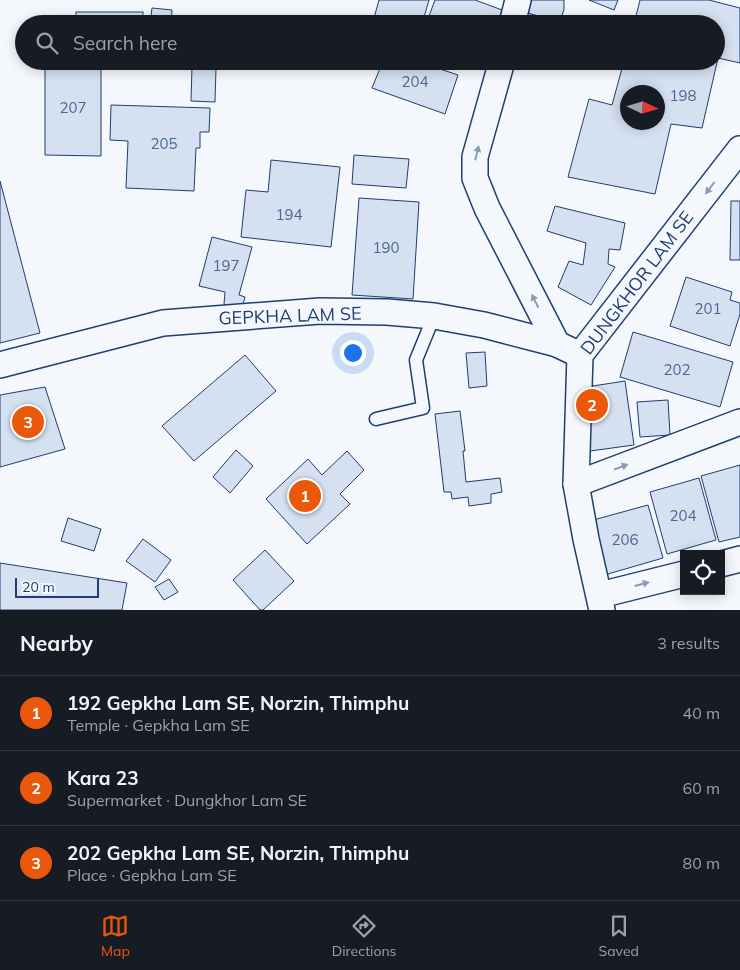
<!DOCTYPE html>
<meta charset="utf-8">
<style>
:root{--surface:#171b24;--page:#20242c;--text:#f1f3f6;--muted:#9ea1a6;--line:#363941;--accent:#ea580c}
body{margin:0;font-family:Mulish,sans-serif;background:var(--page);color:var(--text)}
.controls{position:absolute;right:15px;bottom:15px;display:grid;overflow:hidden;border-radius:0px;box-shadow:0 2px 12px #0003}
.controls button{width:45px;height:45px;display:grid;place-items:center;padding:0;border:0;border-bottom:1px solid var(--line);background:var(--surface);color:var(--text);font:25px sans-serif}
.compass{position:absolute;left:620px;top:85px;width:45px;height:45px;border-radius:50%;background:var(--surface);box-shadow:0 2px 12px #0003;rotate:94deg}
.scale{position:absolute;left:15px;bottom:12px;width:84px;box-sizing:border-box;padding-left:5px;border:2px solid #1d3f73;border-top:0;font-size:14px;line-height:18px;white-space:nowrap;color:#1d3f73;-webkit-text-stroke:4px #f4f7fb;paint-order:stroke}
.you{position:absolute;left:352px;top:352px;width:18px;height:18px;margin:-12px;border:4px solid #fff;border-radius:50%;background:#1a73e8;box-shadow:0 0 0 8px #1a73e833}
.badge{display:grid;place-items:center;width:32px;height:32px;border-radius:50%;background:var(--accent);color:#fff;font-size:16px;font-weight:700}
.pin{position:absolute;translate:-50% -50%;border:2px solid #fff;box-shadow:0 1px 5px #0006}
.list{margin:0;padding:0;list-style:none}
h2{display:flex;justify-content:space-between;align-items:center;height:65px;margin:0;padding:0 20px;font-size:21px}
h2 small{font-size:16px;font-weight:400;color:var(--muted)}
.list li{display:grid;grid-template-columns:32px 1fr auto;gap:15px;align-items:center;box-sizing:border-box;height:75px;padding:0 20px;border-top:1px solid var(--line)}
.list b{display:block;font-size:19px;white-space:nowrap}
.list p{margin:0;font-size:16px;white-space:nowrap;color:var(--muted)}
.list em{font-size:16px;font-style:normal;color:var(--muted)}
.icon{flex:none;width:28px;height:28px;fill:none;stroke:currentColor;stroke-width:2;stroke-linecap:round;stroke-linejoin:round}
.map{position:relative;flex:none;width:740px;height:610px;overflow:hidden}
.search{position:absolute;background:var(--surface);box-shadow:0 2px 12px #0003;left:15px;right:15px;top:15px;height:55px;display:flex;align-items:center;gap:12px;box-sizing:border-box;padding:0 18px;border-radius:28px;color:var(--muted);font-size:19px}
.sheet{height:290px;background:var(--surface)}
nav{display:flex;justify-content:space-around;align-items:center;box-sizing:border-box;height:70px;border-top:1px solid var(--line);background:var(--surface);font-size:14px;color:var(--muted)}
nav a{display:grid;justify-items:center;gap:2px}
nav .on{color:var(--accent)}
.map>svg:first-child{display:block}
.building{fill:#d5e0f0;stroke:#1d3f73;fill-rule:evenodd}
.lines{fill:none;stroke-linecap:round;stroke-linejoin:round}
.service-casing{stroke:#1d3f73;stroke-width:15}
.minor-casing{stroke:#1d3f73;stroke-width:28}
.service{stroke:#f4f7fb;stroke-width:12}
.minor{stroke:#f4f7fb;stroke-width:25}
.oneway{fill:#889bb7}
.labels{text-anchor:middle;stroke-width:4;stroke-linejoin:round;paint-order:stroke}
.number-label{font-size:15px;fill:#4b6792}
.street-label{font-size:18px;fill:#1d3f73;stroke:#f4f7fb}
</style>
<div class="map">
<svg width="740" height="610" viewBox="0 0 740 610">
<rect width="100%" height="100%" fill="#f4f7fb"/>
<g class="building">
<path d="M 379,0 L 429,0 L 422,24 L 394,24 L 374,18 Z"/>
<path d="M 435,0 L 475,0 L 502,10 L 497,24 L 426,24 Z"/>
<path d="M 531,0 L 564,0 L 564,9 L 560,22 L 527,13 Z"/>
<path d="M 589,0 L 618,0 L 614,10 Z"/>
<path d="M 640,0 L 709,0 L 740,8 L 740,63 L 718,58 L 702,128 L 671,124 L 655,194 L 568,177 L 589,99 L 612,105 L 624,61 L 716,61 L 716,24 L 634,24 ZM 628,92 L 658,92 L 658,122 L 628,122 Z"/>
<path d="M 152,8 L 172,10 L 171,24 L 150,24 Z"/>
<rect x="76" y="12" width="67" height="12"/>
<path d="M 527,13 L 560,22 L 560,24 L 524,24 Z"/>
<path d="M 45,61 L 101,61 L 101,156 L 45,155 Z"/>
<path d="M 350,61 L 371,61 L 368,68 Z"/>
<path d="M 383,61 L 416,61 L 458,75 L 445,114 L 372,88 Z"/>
<path d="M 192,67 L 216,68 L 215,102 L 191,101 Z"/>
<path d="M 111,105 L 210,108 L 209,132 L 200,132 L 200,148 L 196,148 L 194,191 L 126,188 L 128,141 L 110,140 Z"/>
<path d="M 354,155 L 409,159 L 406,188 L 352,184 Z"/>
<path d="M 271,160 L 340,167 L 331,247 L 241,237 L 246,190 L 268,192 Z"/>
<path d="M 0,181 L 40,333 L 0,343 Z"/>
<path d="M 359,198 L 419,202 L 413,299 L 352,295 Z"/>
<path d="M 731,201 L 740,201 L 740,260 L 730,260 Z"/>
<path d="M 555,206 L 625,223 L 620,250 L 609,249 L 608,264 L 615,267 L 591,305 L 558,287 L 569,261 L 583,265 L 586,243 L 547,231 Z"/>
<path d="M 212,237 L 252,247 L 239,295 L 245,297 L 242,308 L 229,310 L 224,304 L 225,292 L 199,286 Z"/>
<path d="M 686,277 L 732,292 L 730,300 L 740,303 L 740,314 L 730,346 L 670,326 Z"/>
<path d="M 633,332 L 733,362 L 720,407 L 620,377 Z"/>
<path d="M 485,352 L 487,386 L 469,388 L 466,353 Z"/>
<path d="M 245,355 L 276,391 L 194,461 L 162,426 Z"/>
<path d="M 625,381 L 634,445 L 590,451 L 580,388 Z"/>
<path d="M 45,387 L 65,449 L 0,467 L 0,395 Z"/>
<path d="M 668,400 L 670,435 L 640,437 L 637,402 Z"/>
<path d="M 460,411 L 465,451 L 463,451 L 466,482 L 500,478 L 502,492 L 491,494 L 491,503 L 469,506 L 468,497 L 452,499 L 451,492 L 444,492 L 435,414 Z"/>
<path d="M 236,450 L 253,466 L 230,493 L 213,477 Z"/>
<path d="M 347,451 L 364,470 L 340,494 L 350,504 L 307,544 L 266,499 L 308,459 L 322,475 Z"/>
<path d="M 740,465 L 740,537 L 719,542 L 701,476 Z"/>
<path d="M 699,478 L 716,540 L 667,554 L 650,492 Z"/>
<path d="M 648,505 L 663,558 L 601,576 L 586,522 Z"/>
<path d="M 68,518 L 101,529 L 94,551 L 61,541 Z"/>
<path d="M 143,539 L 171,560 L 155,582 L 126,561 Z"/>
<path d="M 265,550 L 294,581 L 263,610 L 260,610 L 233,580 Z"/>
<path d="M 0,563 L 127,583 L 122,610 L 0,610 Z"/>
<path d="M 169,579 L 178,592 L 164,600 L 155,587 Z"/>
</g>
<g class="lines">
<g class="service-casing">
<path id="service" d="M 376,419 L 423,408 L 416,360 L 434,316"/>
</g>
<g class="minor-casing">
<g id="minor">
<path d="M 512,24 L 518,0"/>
<path d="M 502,61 L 475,157 L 475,178 L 487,208 L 557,344"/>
<path d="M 0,365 L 163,323 L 320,311 L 387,312 L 434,316 L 484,325 L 557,344 L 580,355"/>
<path d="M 576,484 L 740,422"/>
<path d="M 721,564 L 740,559"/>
<path d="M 600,595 L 684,574"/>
<path d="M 602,610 L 586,539 L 576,484 L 580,355 L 740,149"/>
</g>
</g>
<use href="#service" class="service"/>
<use href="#minor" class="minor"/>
</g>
<defs><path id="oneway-solid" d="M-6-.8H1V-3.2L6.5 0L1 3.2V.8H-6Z" transform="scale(1.25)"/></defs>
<g class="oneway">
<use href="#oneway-solid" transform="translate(477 153) rotate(-76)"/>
<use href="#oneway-solid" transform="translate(710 188) rotate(128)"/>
<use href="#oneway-solid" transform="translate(535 301) rotate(-117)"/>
<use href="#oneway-solid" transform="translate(621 467) rotate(-21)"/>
<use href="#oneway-solid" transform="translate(642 584) rotate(-15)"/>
</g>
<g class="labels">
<g class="number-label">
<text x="415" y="87">204</text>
<text x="683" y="101">198</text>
<text x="73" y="113">207</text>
<text x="164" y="149">205</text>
<text x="289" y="220">194</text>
<text x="386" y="253">190</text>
<text x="226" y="271">197</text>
<text x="708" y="314">201</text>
<text x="677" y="375">202</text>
<text x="683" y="521">204</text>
<text x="625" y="545">206</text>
</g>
<g class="street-label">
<text transform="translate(637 283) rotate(-53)" y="6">DUNGKHOR LAM SE</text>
<text transform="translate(290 316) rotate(-2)" y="6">GEPKHA LAM SE</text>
</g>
</g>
</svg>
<div class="controls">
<button><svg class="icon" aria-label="locate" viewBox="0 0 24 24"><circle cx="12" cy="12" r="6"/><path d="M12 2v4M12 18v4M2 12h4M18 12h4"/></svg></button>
</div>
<svg class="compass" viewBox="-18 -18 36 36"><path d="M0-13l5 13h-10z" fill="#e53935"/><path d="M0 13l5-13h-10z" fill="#9ea1a6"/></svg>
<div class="scale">20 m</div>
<div class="you"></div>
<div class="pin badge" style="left:305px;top:496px">1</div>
<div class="pin badge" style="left:592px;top:405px">2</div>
<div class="pin badge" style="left:28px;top:422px">3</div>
<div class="search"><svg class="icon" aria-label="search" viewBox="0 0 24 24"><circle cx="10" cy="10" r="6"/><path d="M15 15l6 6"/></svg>Search here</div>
</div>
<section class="sheet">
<h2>Nearby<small>3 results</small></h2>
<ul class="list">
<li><span class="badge">1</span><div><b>192 Gepkha Lam SE, Norzin, Thimphu</b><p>Temple · Gepkha Lam SE</p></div><em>40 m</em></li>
<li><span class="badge">2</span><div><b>Kara 23</b><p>Supermarket · Dungkhor Lam SE</p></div><em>60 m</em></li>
<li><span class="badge">3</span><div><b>202 Gepkha Lam SE, Norzin, Thimphu</b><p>Place · Gepkha Lam SE</p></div><em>80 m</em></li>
</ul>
</section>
<nav>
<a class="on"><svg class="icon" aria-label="map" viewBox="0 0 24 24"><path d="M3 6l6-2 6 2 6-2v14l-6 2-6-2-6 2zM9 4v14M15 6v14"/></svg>Map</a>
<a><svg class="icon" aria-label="directions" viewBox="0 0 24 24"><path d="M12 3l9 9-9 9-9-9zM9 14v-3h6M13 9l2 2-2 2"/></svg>Directions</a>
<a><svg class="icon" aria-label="saved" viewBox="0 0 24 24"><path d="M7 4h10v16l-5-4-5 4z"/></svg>Saved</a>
</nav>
